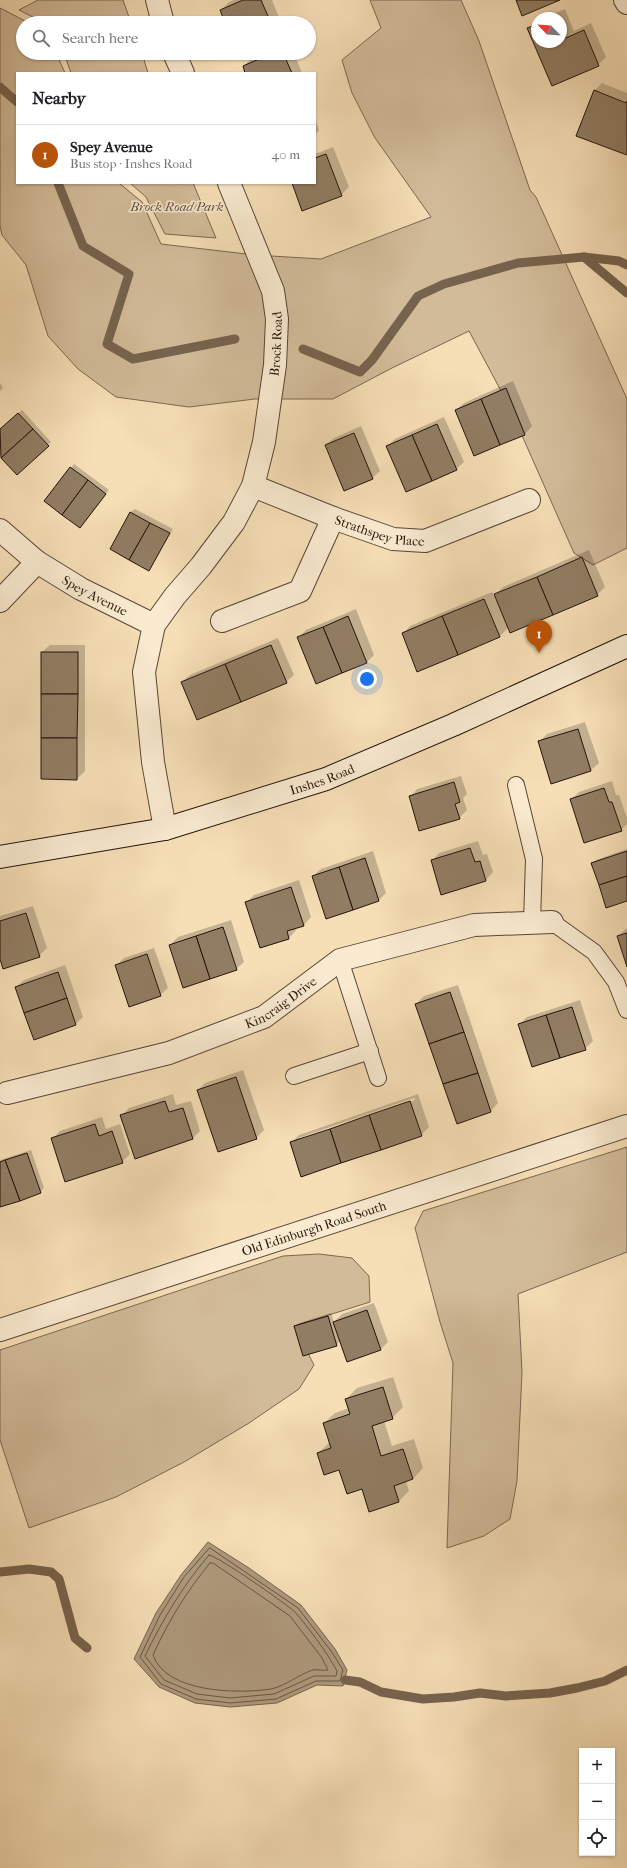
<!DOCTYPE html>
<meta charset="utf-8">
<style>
:root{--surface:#fff;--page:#f6f6f6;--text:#202124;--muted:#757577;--line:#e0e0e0;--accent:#b45309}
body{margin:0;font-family:"IM FELL French Canon",serif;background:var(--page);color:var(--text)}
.controls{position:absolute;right:12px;bottom:12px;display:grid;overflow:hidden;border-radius:0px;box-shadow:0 1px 3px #0004}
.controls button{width:36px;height:36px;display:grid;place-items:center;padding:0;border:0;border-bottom:1px solid var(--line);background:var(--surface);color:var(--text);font:20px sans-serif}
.compass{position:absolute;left:531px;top:12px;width:36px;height:36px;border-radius:50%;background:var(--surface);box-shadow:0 1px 3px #0004;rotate:295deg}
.you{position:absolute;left:367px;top:679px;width:14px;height:14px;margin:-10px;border:3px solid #fff;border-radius:50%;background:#1a73e8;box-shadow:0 0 0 6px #1a73e833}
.badge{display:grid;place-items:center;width:26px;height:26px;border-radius:50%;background:var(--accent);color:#fff;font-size:13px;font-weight:700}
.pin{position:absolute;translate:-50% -33px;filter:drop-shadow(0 1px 2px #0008)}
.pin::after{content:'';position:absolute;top:21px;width:14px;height:12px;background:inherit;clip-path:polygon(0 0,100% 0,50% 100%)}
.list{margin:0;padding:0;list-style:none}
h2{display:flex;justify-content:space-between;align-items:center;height:52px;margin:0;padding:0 16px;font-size:17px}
h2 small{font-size:13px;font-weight:400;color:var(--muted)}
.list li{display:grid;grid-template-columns:26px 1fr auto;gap:12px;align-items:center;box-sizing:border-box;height:60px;padding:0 16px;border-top:1px solid var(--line)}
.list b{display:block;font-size:15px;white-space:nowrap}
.list p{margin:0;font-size:13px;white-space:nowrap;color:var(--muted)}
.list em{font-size:13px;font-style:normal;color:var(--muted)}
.icon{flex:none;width:22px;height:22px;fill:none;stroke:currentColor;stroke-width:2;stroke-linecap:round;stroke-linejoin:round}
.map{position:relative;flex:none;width:627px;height:1868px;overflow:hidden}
.search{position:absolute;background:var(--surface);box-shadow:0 1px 3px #0004;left:16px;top:16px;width:300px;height:44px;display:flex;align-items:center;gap:10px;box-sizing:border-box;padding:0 14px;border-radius:22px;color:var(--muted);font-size:15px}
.panel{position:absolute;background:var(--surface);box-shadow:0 1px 3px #0004;left:16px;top:72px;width:300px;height:112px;border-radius:0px}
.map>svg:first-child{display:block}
.green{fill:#d2bb99;stroke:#7a6752}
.water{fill:#ae997c;stroke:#76634e}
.shadow{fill:#0003;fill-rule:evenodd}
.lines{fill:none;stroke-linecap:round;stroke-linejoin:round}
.shore{stroke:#685643;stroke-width:1}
.stream{stroke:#76634e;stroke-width:9}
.building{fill:#917d63;stroke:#23130a}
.lane-casing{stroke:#584635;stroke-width:18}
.street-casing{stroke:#584635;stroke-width:24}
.secondary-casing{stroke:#23130a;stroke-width:24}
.lane{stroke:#f9ead0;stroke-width:16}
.street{stroke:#f9ead0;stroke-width:22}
.secondary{stroke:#f9ead0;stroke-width:22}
.labels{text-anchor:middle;stroke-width:3;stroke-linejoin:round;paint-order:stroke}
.park-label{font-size:13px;font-style:italic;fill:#604e3c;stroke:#f9ead0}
.street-label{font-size:13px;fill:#23130a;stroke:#f9ead0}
</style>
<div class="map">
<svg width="627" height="1868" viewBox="0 0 627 1868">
<rect width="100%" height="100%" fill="#f6deb6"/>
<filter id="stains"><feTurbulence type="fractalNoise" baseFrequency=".005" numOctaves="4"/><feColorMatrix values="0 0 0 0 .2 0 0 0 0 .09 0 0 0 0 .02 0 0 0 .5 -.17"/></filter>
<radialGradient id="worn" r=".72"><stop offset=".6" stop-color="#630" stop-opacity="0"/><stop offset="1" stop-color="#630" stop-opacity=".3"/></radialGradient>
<g class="green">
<path d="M 38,0 L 123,0 L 131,23 L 45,23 L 19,10 Z"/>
<path d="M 370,0 L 461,0 L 479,41 L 530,190 L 536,197 L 627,399 L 627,548 L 593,565 L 574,553 L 508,404 L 469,331 L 392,368 L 333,399 L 255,399 L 189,407 L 116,397 L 78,369 L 48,336 L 26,265 L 2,235 L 0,226 L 0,8 L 29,23 L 23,23 L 23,53 L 56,53 L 65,73 L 17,73 L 17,183 L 119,183 L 142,202 L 161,244 L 255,255 L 321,259 L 431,217 L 375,138 L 352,93 L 342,60 L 381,28 Z"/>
<path d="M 64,53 L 142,53 L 148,73 L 71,73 Z"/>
<path d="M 130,183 L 193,183 L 216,238 L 165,234 L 146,197 Z"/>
<path d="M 627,1147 L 627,1252 L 518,1294 L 522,1372 L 517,1481 L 510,1519 L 484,1536 L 447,1548 L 453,1363 L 440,1322 L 415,1228 L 423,1211 Z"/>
<path d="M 319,1254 L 352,1258 L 369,1276 L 370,1302 L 294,1326 L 314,1365 L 299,1389 L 249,1423 L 184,1462 L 116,1497 L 29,1528 L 0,1440 L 0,1350 L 283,1256 Z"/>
</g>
<path class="water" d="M 208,1542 L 249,1568 L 301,1605 L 335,1649 L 347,1670 L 343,1686 L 317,1685 L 277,1703 L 230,1707 L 195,1703 L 159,1687 L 134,1659 L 156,1613 L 181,1575 Z"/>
<g class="shadow">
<path d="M 234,0 L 272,0 L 281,23 L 226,23 L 221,10 L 229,2 Z"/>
<path d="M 565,9 L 574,31 L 591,23 L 606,57 L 598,65 L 552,85 L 529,29 L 537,21 L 537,42 L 561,42 L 561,18 L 543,18 Z"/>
<path d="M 265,53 L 294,53 L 302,73 L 247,73 L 244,66 L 251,59 Z"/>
<path d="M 602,83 L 627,93 L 627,154 L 594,91 Z"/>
<path d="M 315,119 L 319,130 L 315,135 Z"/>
<path d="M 333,147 L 349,187 L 341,195 L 293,183 L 315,183 L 315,154 Z"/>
<path d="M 513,381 L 532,426 L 525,434 L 475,455 L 456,410 L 464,403 Z"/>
<path d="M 0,383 L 3,388 L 0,391 Z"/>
<path d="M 22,410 L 51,442 L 17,473 L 0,455 L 0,430 Z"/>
<path d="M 444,417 L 464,462 L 456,469 L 387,447 L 395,439 Z"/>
<path d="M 361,426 L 380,471 L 372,478 L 326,445 L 334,438 Z"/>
<path d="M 74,464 L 109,490 L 84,523 L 71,468 Z"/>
<path d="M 135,509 L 173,529 L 149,570 L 111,549 L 131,512 Z"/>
<path d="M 589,550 L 605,587 L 597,595 L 509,627 L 500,636 L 418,670 L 403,634 L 410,626 L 492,592 L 494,596 L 503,587 Z"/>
<path d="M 356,609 L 374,655 L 367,662 L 317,682 L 298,638 L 306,630 Z"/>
<path d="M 278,638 L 294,675 L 286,682 L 182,682 L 190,675 Z"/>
<path d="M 50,645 L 85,645 L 85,771 L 77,779 L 42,778 L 42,652 Z"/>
<path d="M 585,722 L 599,763 L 591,770 L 552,783 L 539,742 L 547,734 Z"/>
<path d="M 461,776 L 467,794 L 463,798 L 467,810 L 459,818 L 410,797 L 417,789 Z"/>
<path d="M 612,781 L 616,795 L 619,795 L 627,818 L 627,824 L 621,830 L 571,800 L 579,792 Z"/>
<path d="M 478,841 L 483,855 L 487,854 L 493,872 L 486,880 L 432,861 L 439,853 Z"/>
<path d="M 627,849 L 627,900 L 592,864 L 596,860 Z"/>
<path d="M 373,851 L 386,893 L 379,900 L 313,876 L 321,869 Z"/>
<path d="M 299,880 L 311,917 L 304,925 L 295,928 L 296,930 L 289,938 L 246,903 L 254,895 Z"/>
<path d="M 33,906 L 47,948 L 39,956 L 0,956 L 0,916 Z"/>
<path d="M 231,920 L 244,962 L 236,969 L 170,945 L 178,937 Z"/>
<path d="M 627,928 L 627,964 L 618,936 Z"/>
<path d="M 154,948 L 168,988 L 160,995 L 117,965 L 124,958 Z"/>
<path d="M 65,965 L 83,1017 L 76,1024 L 16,987 L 24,980 Z"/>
<path d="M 458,985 L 498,1103 L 491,1111 L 457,1123 L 416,1004 L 424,996 Z"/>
<path d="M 580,1000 L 593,1041 L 585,1049 L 520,1024 L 527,1017 Z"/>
<path d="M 243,1070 L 264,1130 L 256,1138 L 198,1090 L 205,1083 Z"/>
<path d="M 173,1094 L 176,1105 L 191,1101 L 200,1131 L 193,1138 L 121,1116 L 129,1108 Z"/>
<path d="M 418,1094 L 429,1127 L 421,1135 L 291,1143 L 299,1135 ZM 414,1098 L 415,1100 L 299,1140 L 299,1138 Z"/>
<path d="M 102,1117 L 106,1129 L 120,1124 L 130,1154 L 122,1162 L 52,1139 L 60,1131 Z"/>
<path d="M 31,1150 L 44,1188 L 40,1192 L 0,1206 L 0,1160 Z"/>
<path d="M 374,1303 L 388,1342 L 380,1350 L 341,1340 L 336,1345 L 295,1327 L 299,1323 L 331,1313 L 334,1322 L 342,1314 Z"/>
<path d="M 393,1377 L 403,1407 L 392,1418 L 384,1421 L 392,1446 L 414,1439 L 423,1468 L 413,1479 L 406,1481 L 409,1491 L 399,1501 L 362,1488 L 318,1453 L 330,1442 L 324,1423 L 335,1413 L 349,1408 L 346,1399 L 357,1388 Z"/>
</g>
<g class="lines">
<g class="shore">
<path d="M 210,1548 L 298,1608 L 331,1651 L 343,1670 L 340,1681 L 316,1681 L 276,1699 L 230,1703 L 196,1699 L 161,1684 L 140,1657 L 160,1615 L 184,1577 Z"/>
<path d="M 209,1555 C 218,1556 288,1605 296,1613 C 311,1631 326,1651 337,1671 L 336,1676 L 314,1676 L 274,1694 L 230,1698 L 197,1694 L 164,1680 L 145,1656 C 163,1619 182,1587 209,1555 Z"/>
<path d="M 210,1563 L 213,1563 L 290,1616 L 322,1658 L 328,1670 C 323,1671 318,1669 313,1670 C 299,1674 286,1686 271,1689 C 238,1694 166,1693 153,1655 C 168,1622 186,1592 210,1563 Z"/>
</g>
<g class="stream">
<path d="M 0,87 L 17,102"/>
<path d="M 58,183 L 83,246 L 129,274 L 107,344 L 133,359 L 235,339"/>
<path d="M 584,257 L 627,293"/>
<path d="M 303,349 L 360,372 L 372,360 L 418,296 L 444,284 L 518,263 L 584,257 L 619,261 L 627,265"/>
<path d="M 0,1572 L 29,1569 L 51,1572 L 59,1579 L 75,1638 L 87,1648"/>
<path d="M 345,1680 L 360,1682 L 381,1692 L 423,1699 L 454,1697 L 480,1693 L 506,1696 L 550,1693 L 577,1688 L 605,1681 L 627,1670"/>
</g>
</g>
<g class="building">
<path d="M 243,0 L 261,0 L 271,23 L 225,23 L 220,10 Z"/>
<path d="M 516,0 L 560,0 L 522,16 Z"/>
<path d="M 537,24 L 537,42 L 561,42 L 561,25 L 566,38 L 584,30 L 599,66 L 552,86 L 527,28 Z"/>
<path d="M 273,53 L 283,53 L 292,73 L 245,73 L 243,66 Z"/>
<path d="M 594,90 L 626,103 L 627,101 L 627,155 L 576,136 Z"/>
<path d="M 326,154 L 342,196 L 302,211 L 292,183 L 315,183 L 315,158 Z"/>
<path d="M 506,388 L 525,435 L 500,445 L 481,399 Z"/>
<path d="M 481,399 L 500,445 L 474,456 L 455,410 Z"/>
<path d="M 18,413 L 33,429 L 1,458 L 0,429 Z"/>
<path d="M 437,424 L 457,470 L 432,481 L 412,435 Z"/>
<path d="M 33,429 L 49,446 L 17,475 L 1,458 Z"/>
<path d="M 354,433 L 373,479 L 344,491 L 325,445 Z"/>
<path d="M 412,435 L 432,481 L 406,492 L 386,446 Z"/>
<path d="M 70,467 L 88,480 L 62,515 L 44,501 Z"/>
<path d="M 88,480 L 106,494 L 80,528 L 62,515 Z"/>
<path d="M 130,512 L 150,523 L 129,560 L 110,549 Z"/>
<path d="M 150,523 L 170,533 L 149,571 L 129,560 Z"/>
<path d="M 582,557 L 598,596 L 553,615 L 537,577 Z"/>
<path d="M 537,577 L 553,615 L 510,633 L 494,594 Z"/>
<path d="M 484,599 L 500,637 L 458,655 L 442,616 Z"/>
<path d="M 348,616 L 367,663 L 342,673 L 323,627 Z"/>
<path d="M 442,616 L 458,655 L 417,672 L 402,633 Z"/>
<path d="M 323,627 L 342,673 L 316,684 L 297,637 Z"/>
<path d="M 271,645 L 287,683 L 241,702 L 225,664 Z"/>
<rect x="41" y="652" width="37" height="42"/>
<path d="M 225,664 L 241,702 L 197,720 L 181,682 Z"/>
<path d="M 41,694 L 78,694 L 77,738 L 41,738 Z"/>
<path d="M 578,729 L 591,771 L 551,784 L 538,741 Z"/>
<path d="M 41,738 L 77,738 L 77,780 L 41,779 Z"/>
<path d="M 454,782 L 460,802 L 455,804 L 460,819 L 419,831 L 409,796 Z"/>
<path d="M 604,788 L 609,802 L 612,802 L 622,831 L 584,843 L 570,799 Z"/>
<path d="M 470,848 L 475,862 L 480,861 L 486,881 L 441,895 L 431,860 Z"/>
<path d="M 627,851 L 627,876 L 599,885 L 591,863 Z"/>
<path d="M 365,858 L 379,901 L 353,910 L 339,867 Z"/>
<path d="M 339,867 L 353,910 L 326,919 L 312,876 Z"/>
<path d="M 627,876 L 627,901 L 606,908 L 599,885 Z"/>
<path d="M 291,887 L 304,926 L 287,931 L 289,939 L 260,948 L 245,902 Z"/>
<path d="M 26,913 L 40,957 L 3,969 L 0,959 L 0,921 Z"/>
<path d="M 223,927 L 237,970 L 210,979 L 196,936 Z"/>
<path d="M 627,933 L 627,967 L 617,936 Z"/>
<path d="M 196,936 L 210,979 L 183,988 L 169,945 Z"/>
<path d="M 147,954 L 161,996 L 129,1007 L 115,965 Z"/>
<path d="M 58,972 L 67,998 L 24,1013 L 15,987 Z"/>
<path d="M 450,992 L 464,1032 L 429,1044 L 415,1004 Z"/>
<path d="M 67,998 L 76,1025 L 34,1040 L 24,1013 Z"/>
<path d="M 572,1007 L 586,1050 L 560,1058 L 546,1015 Z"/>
<path d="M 546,1015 L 560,1058 L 532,1067 L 518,1024 Z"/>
<path d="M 464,1032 L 478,1073 L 443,1084 L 429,1044 Z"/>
<path d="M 478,1073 L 491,1112 L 457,1124 L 443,1084 Z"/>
<path d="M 236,1077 L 257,1139 L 218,1152 L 197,1090 Z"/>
<path d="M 165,1101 L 169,1112 L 183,1108 L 193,1139 L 135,1159 L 120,1115 Z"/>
<path d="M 410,1101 L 422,1136 L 381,1150 L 369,1115 Z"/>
<path d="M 369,1115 L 381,1150 L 341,1163 L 330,1129 Z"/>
<path d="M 95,1124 L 99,1136 L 112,1131 L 123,1163 L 65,1182 L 51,1138 Z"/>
<path d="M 330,1129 L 341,1163 L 301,1177 L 290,1142 Z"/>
<path d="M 27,1153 L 41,1193 L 20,1201 L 5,1160 Z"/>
<path d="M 5,1160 L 20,1201 L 0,1207 L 0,1162 Z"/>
<path d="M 367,1310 L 381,1350 L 347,1362 L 333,1322 Z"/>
<path d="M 328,1316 L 337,1346 L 303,1356 L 294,1326 Z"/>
<path d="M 383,1387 L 393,1419 L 372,1426 L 381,1456 L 403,1449 L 413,1479 L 394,1486 L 399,1502 L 369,1512 L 362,1489 L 347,1494 L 339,1470 L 324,1475 L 317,1453 L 331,1448 L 323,1423 L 350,1414 L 345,1399 Z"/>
</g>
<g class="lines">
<g class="lane-casing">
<g id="lane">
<path d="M 516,785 L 534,859 L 532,922"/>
<path d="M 552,922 L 594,952 L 616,982 L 627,1010"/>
<path d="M 340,960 L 378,1078"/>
<path d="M 294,1076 L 370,1051"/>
</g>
</g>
<g class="street-casing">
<g id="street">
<path d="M 157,0 L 163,23"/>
<path d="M 625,0 L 627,3"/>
<path d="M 174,53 L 183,73"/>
<path id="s1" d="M 253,486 L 333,518 L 393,539 L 425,541 L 529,500"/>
<path id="s2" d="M 0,530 L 37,562 L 81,589 L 154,625"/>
<path d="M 0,601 L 37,562"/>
<path d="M 222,621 L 300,591 L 333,518"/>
<path id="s3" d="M 165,829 L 153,762 L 144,672 L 154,625 L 175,596 L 201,566 L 234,522 L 253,486 L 264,442 L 275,365 L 277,319 L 273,291 L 229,183"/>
<path id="s4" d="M 7,1093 L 169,1053 L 264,1017 L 340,960 L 474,925 L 552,922"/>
<path id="s5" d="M 0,1330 L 627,1126"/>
</g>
</g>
<g class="secondary-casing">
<g id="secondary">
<path id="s6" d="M 0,857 L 165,829 L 326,779 L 453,725 L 627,646"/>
</g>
</g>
<use href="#lane" class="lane"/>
<use href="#street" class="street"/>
<use href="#secondary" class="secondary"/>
</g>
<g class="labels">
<g class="park-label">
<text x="177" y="211">Brock Road Park</text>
</g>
<g class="street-label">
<text dy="5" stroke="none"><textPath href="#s3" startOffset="522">Brock Road</textPath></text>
<text dy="5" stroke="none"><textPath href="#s1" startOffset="135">Strathspey Place</textPath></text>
<text dy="5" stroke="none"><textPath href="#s2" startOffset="116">Spey Avenue</textPath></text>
<text dy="5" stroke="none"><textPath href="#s6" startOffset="332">Inshes Road</textPath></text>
<text dy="5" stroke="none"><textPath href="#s4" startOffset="290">Kincraig Drive</textPath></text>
<text dy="5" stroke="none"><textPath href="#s5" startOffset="330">Old Edinburgh Road South</textPath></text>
</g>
</g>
<rect width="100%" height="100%" filter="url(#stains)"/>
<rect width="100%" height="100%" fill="url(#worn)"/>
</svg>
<div class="controls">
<button>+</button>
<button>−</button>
<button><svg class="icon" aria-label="locate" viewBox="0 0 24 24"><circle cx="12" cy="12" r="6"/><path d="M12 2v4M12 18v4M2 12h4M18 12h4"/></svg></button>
</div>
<svg class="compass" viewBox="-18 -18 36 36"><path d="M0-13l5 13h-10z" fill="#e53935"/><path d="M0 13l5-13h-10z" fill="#757577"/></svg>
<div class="you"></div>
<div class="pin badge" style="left:539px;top:653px">1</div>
<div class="search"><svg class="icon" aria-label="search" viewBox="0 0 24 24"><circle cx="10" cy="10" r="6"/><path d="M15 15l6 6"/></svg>Search here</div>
<section class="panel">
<h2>Nearby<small></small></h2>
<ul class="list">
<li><span class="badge">1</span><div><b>Spey Avenue</b><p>Bus stop · Inshes Road</p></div><em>40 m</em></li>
</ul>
</section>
</div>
